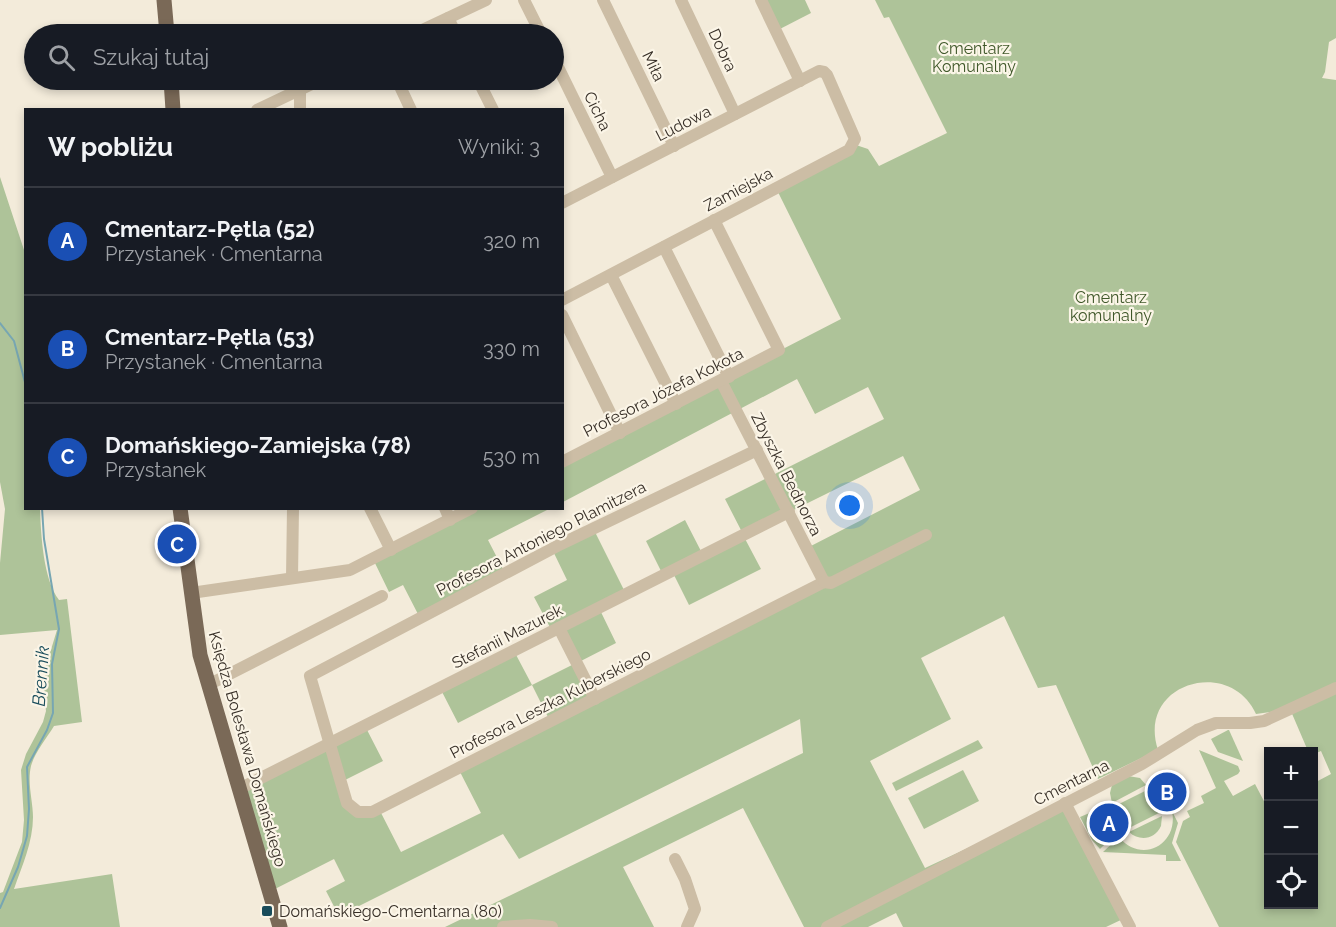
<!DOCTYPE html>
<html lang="pl">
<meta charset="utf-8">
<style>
:root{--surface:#171b24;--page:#20242c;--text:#f1f3f6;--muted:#9ea1a6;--line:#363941;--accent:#90a8b1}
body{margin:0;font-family:Raleway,sans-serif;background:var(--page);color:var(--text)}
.controls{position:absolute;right:18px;bottom:18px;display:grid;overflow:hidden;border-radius:0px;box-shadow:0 3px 9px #0003}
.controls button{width:54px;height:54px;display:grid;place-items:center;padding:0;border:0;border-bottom:2px solid var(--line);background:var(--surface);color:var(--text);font:30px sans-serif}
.you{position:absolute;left:850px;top:506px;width:21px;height:21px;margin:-15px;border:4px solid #fff;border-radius:50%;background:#1a73e8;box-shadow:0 0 0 9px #1a73e833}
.badge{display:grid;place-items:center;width:39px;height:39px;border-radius:50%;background:var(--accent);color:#fff;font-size:20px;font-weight:700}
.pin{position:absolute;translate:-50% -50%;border:3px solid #fff;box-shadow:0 2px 6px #0006}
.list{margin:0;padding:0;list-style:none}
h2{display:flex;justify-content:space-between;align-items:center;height:78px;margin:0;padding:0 24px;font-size:26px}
h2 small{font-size:20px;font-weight:400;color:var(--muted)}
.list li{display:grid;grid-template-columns:39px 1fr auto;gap:18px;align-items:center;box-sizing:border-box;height:108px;padding:0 24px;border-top:2px solid var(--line)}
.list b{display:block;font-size:22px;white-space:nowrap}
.list p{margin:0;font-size:20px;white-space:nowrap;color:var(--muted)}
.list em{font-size:20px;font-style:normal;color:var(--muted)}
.icon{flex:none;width:33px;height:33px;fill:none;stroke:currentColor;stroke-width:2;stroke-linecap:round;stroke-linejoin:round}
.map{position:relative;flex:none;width:1336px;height:927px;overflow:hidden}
.search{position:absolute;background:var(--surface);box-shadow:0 3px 9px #0003;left:24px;top:24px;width:540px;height:66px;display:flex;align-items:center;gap:15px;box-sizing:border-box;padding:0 21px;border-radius:33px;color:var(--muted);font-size:22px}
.panel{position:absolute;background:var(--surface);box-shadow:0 3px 9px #0003;left:24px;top:108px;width:540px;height:402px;border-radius:0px}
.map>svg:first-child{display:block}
.green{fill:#aec399}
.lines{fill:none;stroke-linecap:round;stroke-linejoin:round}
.stream{stroke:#77a6b2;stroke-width:2}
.minor{stroke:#ccbda5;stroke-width:12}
.major{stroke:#7a6957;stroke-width:15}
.poi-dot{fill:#1a4d5c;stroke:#fbf5e7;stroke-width:2}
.labels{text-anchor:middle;stroke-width:4.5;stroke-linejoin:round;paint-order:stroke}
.park-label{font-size:16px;fill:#3f5729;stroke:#fbf5e7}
.street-label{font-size:16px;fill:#372f27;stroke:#fbf5e7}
.poi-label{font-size:16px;fill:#372f27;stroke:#fbf5e7;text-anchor:start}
.water-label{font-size:18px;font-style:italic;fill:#1a4d5c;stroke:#fbf5e7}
</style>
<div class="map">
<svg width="1336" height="927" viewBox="0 0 1336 927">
<rect width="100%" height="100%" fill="#f3ebda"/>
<g class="green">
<path d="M 761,0 L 805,0 L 811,13 L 776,31 Z"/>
<path d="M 875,0 L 1336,0 L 1336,38 L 1329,42 L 1325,72 L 1322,78 L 1336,80 L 1336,927 L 1219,927 L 1176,842 L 1183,821 L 1190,817 L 1187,811 L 1204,803 L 1201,796 L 1216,788 L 1199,750 L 1238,766 L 1240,771 L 1238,774 L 1224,781 L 1233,796 L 1255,784 L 1266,805 L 1268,805 L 1268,904 L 1314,904 L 1314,783 L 1331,774 L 1321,751 L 1314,754 L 1314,752 L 1308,751 L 1290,709 L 1256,714 C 1230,656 1136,683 1158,750 L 1098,779 L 1056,685 L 1038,688 L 1004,616 L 921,658 L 951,719 L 870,761 L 925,868 L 1065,803 L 1125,918 L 1106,927 L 903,927 L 896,913 L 868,927 L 804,927 L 743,808 L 623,867 L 654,927 L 445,927 L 803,753 L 800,719 L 519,859 L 503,834 L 339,916 L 326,891 L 345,881 L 334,859 L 269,892 L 239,789 L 365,726 L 383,761 L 341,782 L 350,807 L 379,809 L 401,852 L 481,813 L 458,768 L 550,721 L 532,685 L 458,723 L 440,688 L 514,651 L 532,685 L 576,663 L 559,628 L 552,631 L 534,597 L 567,580 L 552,549 L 593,528 L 626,594 L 599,608 L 616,643 L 577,663 L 594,698 L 824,582 L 807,548 L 920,490 L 903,456 L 743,535 L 761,569 L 689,605 L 672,571 L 663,575 L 646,541 L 685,520 L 703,555 L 743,534 L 725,499 L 884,419 L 868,387 L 815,414 L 797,379 L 563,502 L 563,462 L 841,319 L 776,188 L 853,144 L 868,149 L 879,166 L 947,133 L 889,17 L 884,18 Z"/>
<path d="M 0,177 L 25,253 L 26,508 L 40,509 C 41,534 43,579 59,600 L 67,599 L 82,722 L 54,726 C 46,739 35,752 31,766 C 27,783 33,801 33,817 C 33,842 22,866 14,889 L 112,874 L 120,927 L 0,927 L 0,893 L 3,892 L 22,842 L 24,820 L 21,770 L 26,754 L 43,722 L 46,711 L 44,694 L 46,666 L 57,630 L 0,635 L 0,563 L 5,509 L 0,482 Z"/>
<path d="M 472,509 L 549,509 L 488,540 L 505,573 L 420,618 L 403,585 L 389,592 L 373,559 Z"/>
<path d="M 1228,730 L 1229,730 L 1243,761 L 1218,752 L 1211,739 Z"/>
<path d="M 978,740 L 983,748 L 896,791 L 892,783 Z"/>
<path d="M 963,770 L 979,801 L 924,829 L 908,798 Z"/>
<path d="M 1128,776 L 1140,778 L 1146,785 L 1112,803 L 1110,793 L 1112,785 Z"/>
<path d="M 1149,789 L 1161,812 L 1127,829 L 1115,806 Z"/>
<path d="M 1099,809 L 1113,836 L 1100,849 L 1092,840 L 1080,817 Z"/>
<path d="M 1172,811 L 1178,823 L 1172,843 L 1181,861 L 1166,861 L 1166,855 L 1103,852 L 1119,837 C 1142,865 1179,844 1172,811 Z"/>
<path d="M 1162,816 L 1161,826 C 1155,839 1140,842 1129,832 Z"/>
</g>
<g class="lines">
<g class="stream">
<path d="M 0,323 L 14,341 L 26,386"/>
<path d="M 0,908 L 18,867 L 27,836 L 29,809 L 27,767 L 47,730 L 53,713 L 52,664 L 59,629 L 44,539 L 42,508"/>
</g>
<g class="minor">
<path d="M 524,0 L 541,34"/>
<path d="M 603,0 L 674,146"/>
<path d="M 681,0 L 735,114"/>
<path d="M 761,0 L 800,81"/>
<path d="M 448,18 L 456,34"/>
<path d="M 414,34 L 486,0"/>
<path d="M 554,59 L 612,177"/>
<path d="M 397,80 L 411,110"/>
<path d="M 478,80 L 493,110"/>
<path d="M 257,110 L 320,80"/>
<path d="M 300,110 L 300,89"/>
<path d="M 562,203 L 819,71 L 824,72 L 827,75 L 855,139 L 849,150 L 562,300"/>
<path d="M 664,247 L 729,377"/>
<path d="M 611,275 L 676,404"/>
<path d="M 562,315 L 620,433"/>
<path d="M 721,381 L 824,582"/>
<path d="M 757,450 L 561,544 L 310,676 L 347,803 L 358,812 L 372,812 L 824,582"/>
<path d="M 562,462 L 779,350 L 714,220"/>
<path d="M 370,508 L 391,550"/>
<path d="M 445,508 L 450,520"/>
<path d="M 292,578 L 293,508"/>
<path d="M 824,582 L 831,583 L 926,535"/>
<path d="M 191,593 L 350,570 L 472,508"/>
<path d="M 559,628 L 595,699"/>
<path d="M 208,685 L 382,596"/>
<path d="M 239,789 L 789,512"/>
<path d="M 1065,803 L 1130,927"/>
<path d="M 675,859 L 685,879 L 695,909 L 687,927"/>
<path d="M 503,927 L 530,925 L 552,927"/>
<path d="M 827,927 L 1142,764 L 1197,730 L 1216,723 L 1250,723 L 1264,721 L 1336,688"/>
</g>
<g class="major">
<path d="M 164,0 L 167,34"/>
<path d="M 171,80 L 173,110"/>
<path d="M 180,508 L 200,655 L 280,927"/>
</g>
</g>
<rect class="poi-dot" x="261" y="905" width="12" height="12" rx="3"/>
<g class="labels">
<g class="park-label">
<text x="974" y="54">Cmentarz<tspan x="974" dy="18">Komunalny</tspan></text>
<text x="1111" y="303">Cmentarz<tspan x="1111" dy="18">komunalny</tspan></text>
</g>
<g class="street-label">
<text transform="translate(723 50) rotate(65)" y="6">Dobra</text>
<text transform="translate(654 66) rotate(64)" y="6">Miła</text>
<text transform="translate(598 111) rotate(64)" y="6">Cicha</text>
<text transform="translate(683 123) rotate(-27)" y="6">Ludowa</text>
<text transform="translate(738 189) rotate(-28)" y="6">Zamiejska</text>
<text transform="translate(663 392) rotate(-27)" y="6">Profesora Józefa Kokota</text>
<text transform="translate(787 474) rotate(63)" y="6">Zbyszka Bednorza</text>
<text transform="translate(541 538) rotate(-27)" y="6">Profesora Antoniego Plamitzera</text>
<text transform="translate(507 636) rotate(-27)" y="6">Stefanii Mazurek</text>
<text transform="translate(550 703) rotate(-27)" y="6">Profesora Leszka Kuberskiego</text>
<text transform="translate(248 749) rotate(74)" y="6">Księdza Bolesława Domańskiego</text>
<text transform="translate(1071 782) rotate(-27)" y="6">Cmentarna</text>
</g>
<g class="poi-label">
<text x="279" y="917">Domańskiego-Cmentarna (80)</text>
</g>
<g class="water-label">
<text transform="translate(41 676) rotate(-86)" y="6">Brennik</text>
</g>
</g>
</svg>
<div class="controls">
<button>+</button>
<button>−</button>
<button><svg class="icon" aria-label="locate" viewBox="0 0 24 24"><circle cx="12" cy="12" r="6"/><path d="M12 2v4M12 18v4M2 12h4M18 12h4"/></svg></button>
</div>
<div class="you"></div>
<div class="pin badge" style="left:1109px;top:823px;background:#1a4fb4">A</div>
<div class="pin badge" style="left:1167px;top:792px;background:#1a4fb4">B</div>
<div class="pin badge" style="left:177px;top:544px;background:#1a4fb4">C</div>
<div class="search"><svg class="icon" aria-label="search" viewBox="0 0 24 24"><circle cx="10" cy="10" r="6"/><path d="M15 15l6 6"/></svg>Szukaj tutaj</div>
<section class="panel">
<h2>W pobliżu<small>Wyniki: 3</small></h2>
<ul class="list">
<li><span class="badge" style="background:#1a4fb4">A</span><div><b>Cmentarz-Pętla (52)</b><p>Przystanek · Cmentarna</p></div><em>320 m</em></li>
<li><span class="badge" style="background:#1a4fb4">B</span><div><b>Cmentarz-Pętla (53)</b><p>Przystanek · Cmentarna</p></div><em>330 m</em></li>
<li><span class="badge" style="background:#1a4fb4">C</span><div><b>Domańskiego-Zamiejska (78)</b><p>Przystanek</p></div><em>530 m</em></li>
</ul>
</section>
</div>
